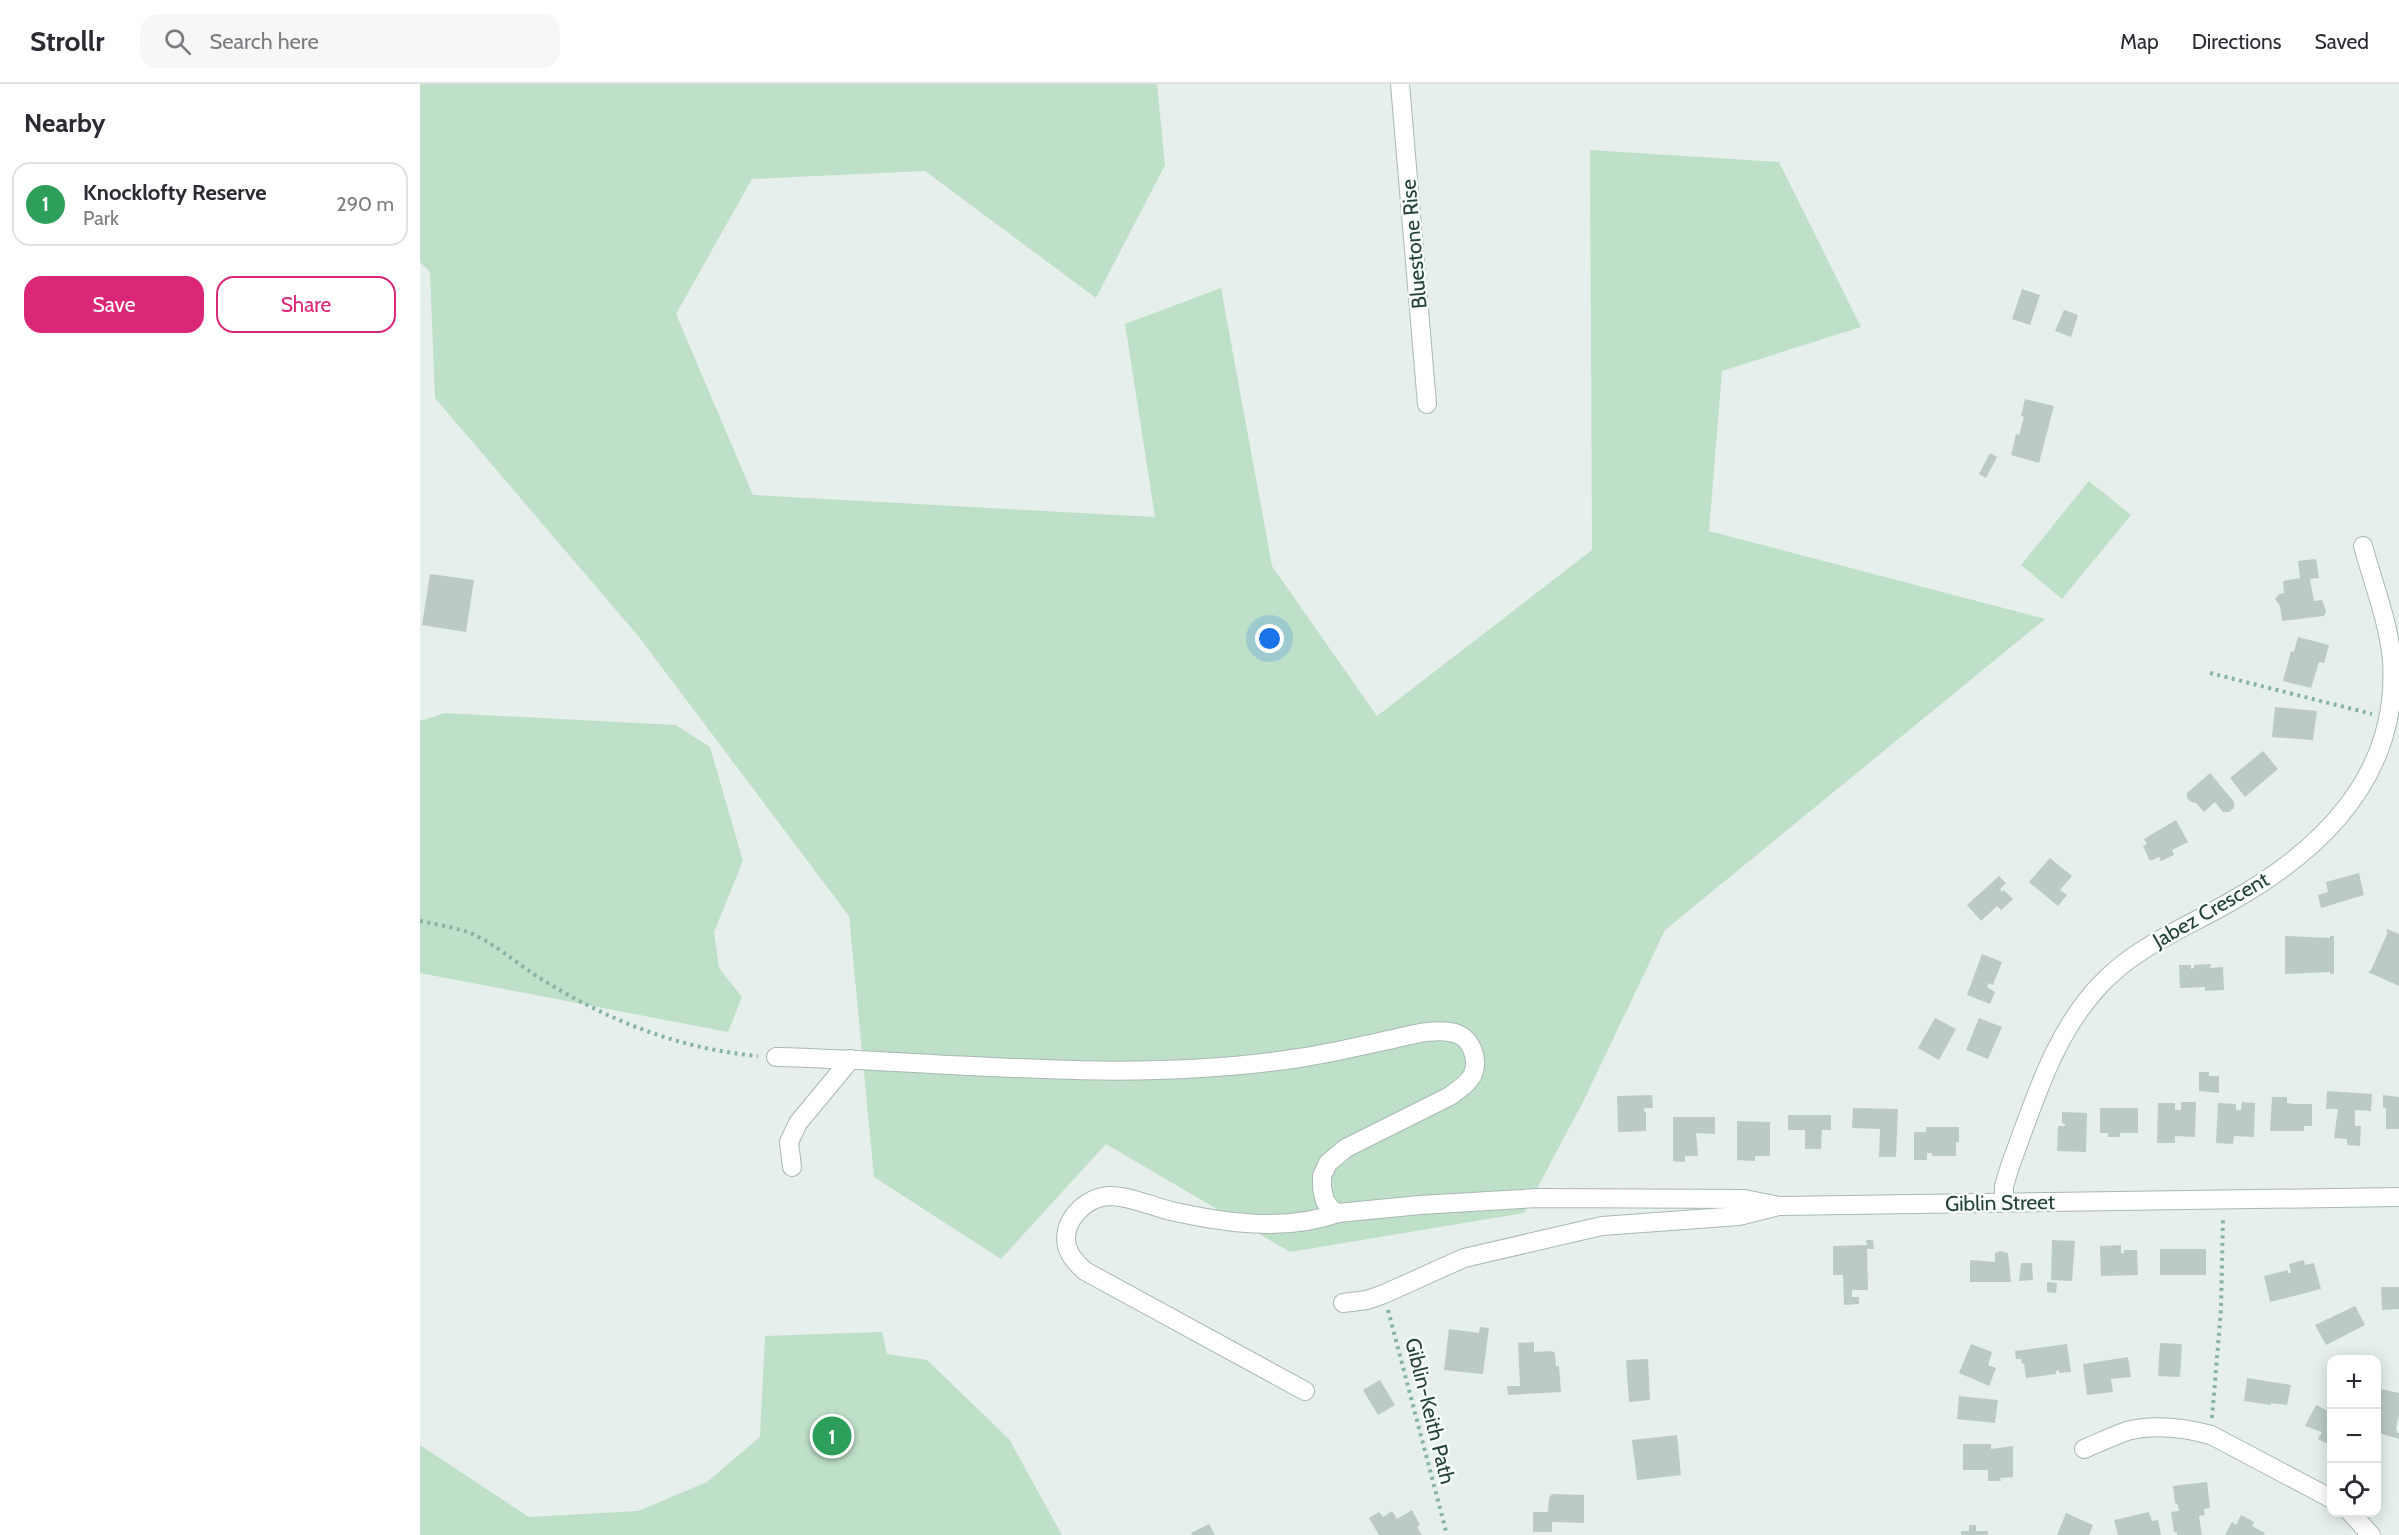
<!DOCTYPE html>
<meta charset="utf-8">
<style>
:root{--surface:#fff;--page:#f7f7f7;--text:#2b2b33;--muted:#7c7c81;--line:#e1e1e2;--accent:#db2777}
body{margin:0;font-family:Cabin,sans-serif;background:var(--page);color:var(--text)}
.controls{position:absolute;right:18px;bottom:18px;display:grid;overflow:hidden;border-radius:12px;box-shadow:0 3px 15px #0003}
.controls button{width:54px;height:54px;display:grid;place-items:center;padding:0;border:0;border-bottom:2px solid var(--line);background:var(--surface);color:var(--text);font:30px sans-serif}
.you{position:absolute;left:850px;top:555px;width:21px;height:21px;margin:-15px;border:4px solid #fff;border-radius:50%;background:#1a73e8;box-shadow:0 0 0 9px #1a73e833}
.badge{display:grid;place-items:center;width:39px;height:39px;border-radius:50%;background:var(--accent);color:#fff;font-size:20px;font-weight:700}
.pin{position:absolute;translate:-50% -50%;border:3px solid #fff;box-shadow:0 2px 6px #0006}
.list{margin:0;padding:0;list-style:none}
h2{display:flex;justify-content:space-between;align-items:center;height:78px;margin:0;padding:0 24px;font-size:26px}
h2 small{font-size:20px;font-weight:400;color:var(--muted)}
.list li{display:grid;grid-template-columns:39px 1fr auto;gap:18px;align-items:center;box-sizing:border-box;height:84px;margin:0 12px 12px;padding:0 12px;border:2px solid var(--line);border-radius:18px}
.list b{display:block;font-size:22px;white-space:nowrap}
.list p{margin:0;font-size:20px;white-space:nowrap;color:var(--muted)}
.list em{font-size:20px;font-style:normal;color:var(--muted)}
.actions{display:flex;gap:12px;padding:18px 24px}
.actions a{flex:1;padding:14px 0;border:2px solid var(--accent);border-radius:18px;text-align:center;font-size:21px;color:var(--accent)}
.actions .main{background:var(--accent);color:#fff}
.icon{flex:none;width:33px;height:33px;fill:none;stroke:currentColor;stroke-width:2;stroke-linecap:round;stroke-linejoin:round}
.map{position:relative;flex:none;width:1979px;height:1451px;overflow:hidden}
header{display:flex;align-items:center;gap:36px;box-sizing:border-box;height:84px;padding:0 30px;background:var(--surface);border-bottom:2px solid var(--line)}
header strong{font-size:28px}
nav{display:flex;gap:33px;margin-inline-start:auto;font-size:21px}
.search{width:420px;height:54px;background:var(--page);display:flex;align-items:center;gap:15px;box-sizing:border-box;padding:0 21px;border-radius:18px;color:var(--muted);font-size:22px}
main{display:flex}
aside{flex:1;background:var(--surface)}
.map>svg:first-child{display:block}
.green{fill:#bfe0c8}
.building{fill:#bbcac4}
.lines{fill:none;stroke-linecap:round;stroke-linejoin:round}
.minor-casing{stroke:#a8b8b2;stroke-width:20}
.path{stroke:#86b3a5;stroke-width:4;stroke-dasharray:3 4.5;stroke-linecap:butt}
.minor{stroke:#fff;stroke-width:18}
.labels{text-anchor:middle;stroke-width:5;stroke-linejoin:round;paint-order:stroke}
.street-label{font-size:21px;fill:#24423a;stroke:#f7fbf9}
</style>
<header>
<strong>Strollr</strong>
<div class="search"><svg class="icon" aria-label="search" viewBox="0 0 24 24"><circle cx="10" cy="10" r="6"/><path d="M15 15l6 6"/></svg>Search here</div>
<nav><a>Map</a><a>Directions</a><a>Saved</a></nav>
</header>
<main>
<aside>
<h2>Nearby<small></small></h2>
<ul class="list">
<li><span class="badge" style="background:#2e9e5b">1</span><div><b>Knocklofty Reserve</b><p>Park</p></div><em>290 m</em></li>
</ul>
<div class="actions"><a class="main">Save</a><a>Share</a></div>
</aside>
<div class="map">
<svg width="1979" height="1451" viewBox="0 0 1979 1451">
<rect width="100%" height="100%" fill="#e6efeb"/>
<g class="green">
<path d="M 0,0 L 737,0 L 745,81 L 676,214 L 505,87 L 332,95 L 256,230 L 333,411 L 735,433 L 705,240 L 801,204 L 852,482 L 957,632 L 1172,466 L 1170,66 L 1359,78 L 1441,243 L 1302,287 L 1289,447 L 1625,535 L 1245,846 L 1163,1018 L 1104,1129 L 870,1168 L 686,1060 L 581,1175 L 454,1093 L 429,832 L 219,553 L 15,314 L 10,188 L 0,178 Z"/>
<path d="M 1669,397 L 1711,431 L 1642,515 L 1601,481 Z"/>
<path d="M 25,629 L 256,641 L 290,663 L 323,777 L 294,848 L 299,884 L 322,913 L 308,948 L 0,889 L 0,637 Z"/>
<path d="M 462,1248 L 467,1270 L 507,1276 L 589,1355 L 642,1451 L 0,1451 L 0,1361 L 109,1433 L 218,1427 L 287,1398 L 340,1353 L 345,1252 Z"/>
</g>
<g class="building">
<path d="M 1602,205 L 1620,211 L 1610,241 L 1592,235 Z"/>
<path d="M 1644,226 L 1658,231 L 1651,253 L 1635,247 Z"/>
<path d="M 1605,315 L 1634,322 L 1619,379 L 1591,371 L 1596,350 L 1599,351 L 1604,333 L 1601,332 Z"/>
<path d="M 1570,369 L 1577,373 L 1566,394 L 1559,390 Z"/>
<path d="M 1896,475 L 1899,494 L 1890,495 L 1894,517 L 1902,516 L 1906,527 L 1904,532 L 1862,537 L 1860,522 L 1855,515 L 1859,510 L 1864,509 L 1863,497 L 1880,494 L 1878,477 Z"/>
<path d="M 10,490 L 54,496 L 46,548 L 2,541 Z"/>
<path d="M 1878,553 L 1909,561 L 1904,579 L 1899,578 L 1891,604 L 1863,597 L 1871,567 L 1874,568 Z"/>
<path d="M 1855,623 L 1897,627 L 1893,656 L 1852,653 Z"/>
<path d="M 1843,667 L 1858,685 L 1825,713 L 1810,694 Z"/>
<path d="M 1790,689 L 1814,718 L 1814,724 L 1809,728 L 1803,728 L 1795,718 L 1784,728 L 1776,719 L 1771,718 L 1767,714 L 1767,709 Z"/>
<path d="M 1756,736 L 1768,758 L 1752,766 L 1754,771 L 1741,777 L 1739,773 L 1730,777 L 1723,762 L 1727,760 L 1724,755 Z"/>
<path d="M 1630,774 L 1652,792 L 1640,806 L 1647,811 L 1638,822 L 1609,798 Z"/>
<path d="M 1939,789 L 1944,811 L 1901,824 L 1898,811 L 1908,808 L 1906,798 Z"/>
<path d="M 1579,792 L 1586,799 L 1580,805 L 1582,808 L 1584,806 L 1593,815 L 1581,826 L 1577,822 L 1561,837 L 1547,821 Z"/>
<path d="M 1967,845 L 1979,850 L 1979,902 L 1948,888 L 1951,886 L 1968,848 L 1966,848 Z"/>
<path d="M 1865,852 L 1910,854 L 1910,852 L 1914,852 L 1914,890 L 1910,890 L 1910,888 L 1865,890 Z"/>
<path d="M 1562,870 L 1582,878 L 1573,901 L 1569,899 L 1567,903 L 1575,908 L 1570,920 L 1547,911 Z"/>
<path d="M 1791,880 L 1790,884 L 1803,883 L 1804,906 L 1785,907 L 1785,903 L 1760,904 L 1759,881 L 1771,881 L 1771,885 L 1774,884 L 1774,881 Z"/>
<path d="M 1515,934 L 1536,945 L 1519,976 L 1498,964 Z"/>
<path d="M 1559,934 L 1582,943 L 1568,975 L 1546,966 Z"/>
<path d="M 1779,988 L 1789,988 L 1789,992 L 1799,992 L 1799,1009 L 1779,1007 Z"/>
<path d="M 1907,1007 L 1952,1010 L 1951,1027 L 1935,1026 L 1935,1042 L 1941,1042 L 1940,1062 L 1927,1061 L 1927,1055 L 1914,1054 L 1918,1025 L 1906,1025 Z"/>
<path d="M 1232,1011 L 1233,1024 L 1224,1024 L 1224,1027 L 1226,1028 L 1226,1047 L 1198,1048 L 1197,1012 Z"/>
<path d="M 1963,1011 L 1979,1013 L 1979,1045 L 1966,1045 L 1966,1024 L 1963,1024 Z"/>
<path d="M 1852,1013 L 1867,1013 L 1867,1019 L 1874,1020 L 1892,1020 L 1892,1042 L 1884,1042 L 1884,1047 L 1850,1047 Z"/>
<path d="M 1761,1018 L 1776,1018 L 1775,1053 L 1755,1052 L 1755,1059 L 1737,1059 L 1738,1019 L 1755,1019 L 1755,1026 L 1761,1026 Z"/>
<path d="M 1822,1018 L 1835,1019 L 1834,1053 L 1814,1052 L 1813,1060 L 1796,1059 L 1798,1019 L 1816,1020 L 1816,1026 L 1821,1026 Z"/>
<path d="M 1433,1024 L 1478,1025 L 1476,1073 L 1459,1073 L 1460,1045 L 1432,1044 Z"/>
<path d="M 1680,1024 L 1718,1024 L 1718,1049 L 1700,1049 L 1700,1053 L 1688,1053 L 1688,1049 L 1680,1049 Z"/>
<path d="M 1642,1028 L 1667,1029 L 1666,1068 L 1637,1067 L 1638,1042 L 1645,1042 L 1645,1040 L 1642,1039 Z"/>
<path d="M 1368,1031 L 1411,1031 L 1411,1046 L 1402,1046 L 1401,1065 L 1385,1065 L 1385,1046 L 1368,1046 Z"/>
<path d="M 1253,1033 L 1295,1033 L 1295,1050 L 1276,1049 L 1278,1072 L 1265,1072 L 1265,1078 L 1253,1077 Z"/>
<path d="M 1317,1037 L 1350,1038 L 1350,1072 L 1335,1072 L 1335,1077 L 1317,1076 Z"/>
<path d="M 1506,1043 L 1539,1043 L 1539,1058 L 1536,1058 L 1536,1072 L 1512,1072 L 1512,1069 L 1507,1069 L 1507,1076 L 1494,1076 L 1494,1048 L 1506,1048 Z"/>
<path d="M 1446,1156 L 1453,1156 L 1454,1165 L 1447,1165 L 1448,1206 L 1432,1206 L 1432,1213 L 1439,1213 L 1439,1220 L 1424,1221 L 1423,1191 L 1413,1191 L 1413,1162 L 1447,1161 Z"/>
<path d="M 1632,1156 L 1655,1157 L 1652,1197 L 1631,1196 Z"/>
<path d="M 1701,1161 L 1701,1169 L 1704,1169 L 1704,1166 L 1717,1166 L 1718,1191 L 1681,1192 L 1680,1162 Z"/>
<rect x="1740" y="1165" width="46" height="26"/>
<path d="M 1580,1167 L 1588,1169 L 1591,1198 L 1550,1198 L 1550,1176 L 1575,1178 L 1575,1169 Z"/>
<path d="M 1884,1176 L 1885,1181 L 1894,1179 L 1901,1205 L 1850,1218 L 1844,1192 L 1868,1186 L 1868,1189 L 1871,1189 L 1869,1180 Z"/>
<path d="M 1601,1179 L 1612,1179 L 1613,1196 L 1599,1197 Z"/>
<path d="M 1627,1198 L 1637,1199 L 1636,1209 L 1627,1208 Z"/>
<path d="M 1961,1203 L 1979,1203 L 1979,1225 L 1962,1226 Z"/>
<path d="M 1935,1222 L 1945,1241 L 1906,1261 L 1895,1241 Z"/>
<path d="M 1060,1243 L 1069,1244 L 1063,1290 L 1024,1286 L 1029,1245 L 1059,1249 Z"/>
<path d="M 1114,1258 L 1114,1268 L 1132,1267 L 1135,1269 L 1136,1282 L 1139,1282 L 1141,1308 L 1088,1311 L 1087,1302 L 1100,1302 L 1098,1259 Z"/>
<path d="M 1740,1259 L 1762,1260 L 1760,1293 L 1738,1292 Z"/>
<path d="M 1551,1260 L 1572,1268 L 1568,1281 L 1576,1284 L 1569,1302 L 1539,1289 Z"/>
<path d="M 1647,1260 L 1651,1288 L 1639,1289 L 1639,1286 L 1636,1287 L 1636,1290 L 1606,1294 L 1604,1279 L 1602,1280 L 1601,1275 L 1596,1275 L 1595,1267 Z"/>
<path d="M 1708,1273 L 1711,1293 L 1691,1295 L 1693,1308 L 1667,1311 L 1663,1280 Z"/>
<path d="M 1228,1275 L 1230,1316 L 1209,1318 L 1206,1276 Z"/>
<path d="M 1827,1294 L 1871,1301 L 1867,1321 L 1851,1319 L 1851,1321 L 1824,1317 Z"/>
<path d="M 960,1296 L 975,1321 L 958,1331 L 943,1306 Z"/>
<path d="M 1956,1304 L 1979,1309 L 1979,1331 L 1976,1344 L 1977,1349 L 1979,1349 L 1979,1355 L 1956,1348 Z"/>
<path d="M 1539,1312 L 1578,1316 L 1575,1339 L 1537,1335 Z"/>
<path d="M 1896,1321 L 1912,1329 L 1912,1362 L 1898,1355 L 1902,1348 L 1885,1342 Z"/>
<path d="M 1257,1351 L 1261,1391 L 1217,1396 L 1212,1356 Z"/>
<path d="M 1543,1360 L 1571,1360 L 1571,1365 L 1593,1362 L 1593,1393 L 1580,1394 L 1581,1397 L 1568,1397 L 1568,1386 L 1543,1386 Z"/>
<path d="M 1787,1398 L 1790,1424 L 1784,1425 L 1785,1431 L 1779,1432 L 1782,1451 L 1757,1451 L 1757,1448 L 1754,1448 L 1751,1428 L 1759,1427 L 1758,1421 L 1755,1419 L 1753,1402 Z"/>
<path d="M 1132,1410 L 1164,1411 L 1164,1439 L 1132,1438 L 1132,1448 L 1113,1448 L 1113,1428 L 1128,1428 L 1129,1414 Z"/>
<path d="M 992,1426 L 1000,1441 L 997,1443 L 1002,1451 L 959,1451 L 949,1434 L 959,1428 L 963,1433 L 972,1427 L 977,1435 Z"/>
<path d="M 1729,1428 L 1732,1437 L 1738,1436 L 1741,1451 L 1698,1451 L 1694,1436 Z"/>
<path d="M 1646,1429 L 1673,1441 L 1669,1451 L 1637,1451 Z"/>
<path d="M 1821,1431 L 1834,1438 L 1832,1442 L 1845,1449 L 1844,1451 L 1805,1451 L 1812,1438 L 1816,1441 Z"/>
<path d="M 789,1440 L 795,1451 L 772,1451 L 771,1449 Z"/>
<path d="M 1549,1441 L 1556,1441 L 1556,1447 L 1568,1447 L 1568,1451 L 1541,1451 L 1541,1447 L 1549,1447 Z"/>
</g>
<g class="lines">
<g class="minor-casing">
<g id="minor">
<path d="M 980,0 L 1007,320"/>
<path d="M 356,973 C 530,977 706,1001 879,974 C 907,970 936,963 964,957 C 985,953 1013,943 1035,949 C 1051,954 1059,974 1053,990 C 1049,999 1038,1006 1030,1012 L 926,1064 L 908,1079 L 902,1092 L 902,1104 L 905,1117 L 911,1125 L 918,1129 L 1000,1121 L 1117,1114 L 1324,1115 L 1359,1122"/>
<path d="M 372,1083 L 369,1058 L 378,1039 L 431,975"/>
<path d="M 1584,1118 L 1584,1102 L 1590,1082 C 1614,1019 1633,950 1681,900 C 1717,862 1765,844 1810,818 C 1903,766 1979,691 1972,577 C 1969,539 1953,499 1943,462"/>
<path d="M 923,1219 L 947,1216 L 964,1210 L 1044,1174 L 1182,1142 L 1319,1132 L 1359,1122 L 1979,1113"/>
<path d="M 885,1307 L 665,1187 C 657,1180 649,1172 647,1162 C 641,1137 666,1113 689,1112 C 710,1112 731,1122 751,1127 C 805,1139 865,1148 918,1129"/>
<path d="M 1664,1365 C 1678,1359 1693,1352 1707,1347 C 1734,1340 1765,1344 1791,1351 L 1912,1415"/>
<path d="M 1930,1428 L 1951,1451"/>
</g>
</g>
<g class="path">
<path d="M 1790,589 L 1952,630"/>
<path d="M 0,837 C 15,840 31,843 45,847 C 74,857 97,881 123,896 C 189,937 260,965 338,972"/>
<path d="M 968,1226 L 1027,1451"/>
<path d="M 1792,1334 L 1801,1225 L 1803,1132"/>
</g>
<use href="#minor" class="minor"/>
</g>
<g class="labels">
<g class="street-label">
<text transform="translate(994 160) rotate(-95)" y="7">Bluestone Rise</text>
<text transform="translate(1791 826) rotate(-30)" y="7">Jabez Crescent</text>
<text transform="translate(1580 1119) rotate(-1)" y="7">Giblin Street</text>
<text transform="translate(1010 1327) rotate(76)" y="7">Giblin-Keith Path</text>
</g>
</g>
</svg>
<div class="controls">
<button>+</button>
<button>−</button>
<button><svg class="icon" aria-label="locate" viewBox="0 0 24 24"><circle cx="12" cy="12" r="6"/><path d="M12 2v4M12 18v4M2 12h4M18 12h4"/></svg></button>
</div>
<div class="you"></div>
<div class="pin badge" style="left:412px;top:1352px;background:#2e9e5b">1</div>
</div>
</main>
